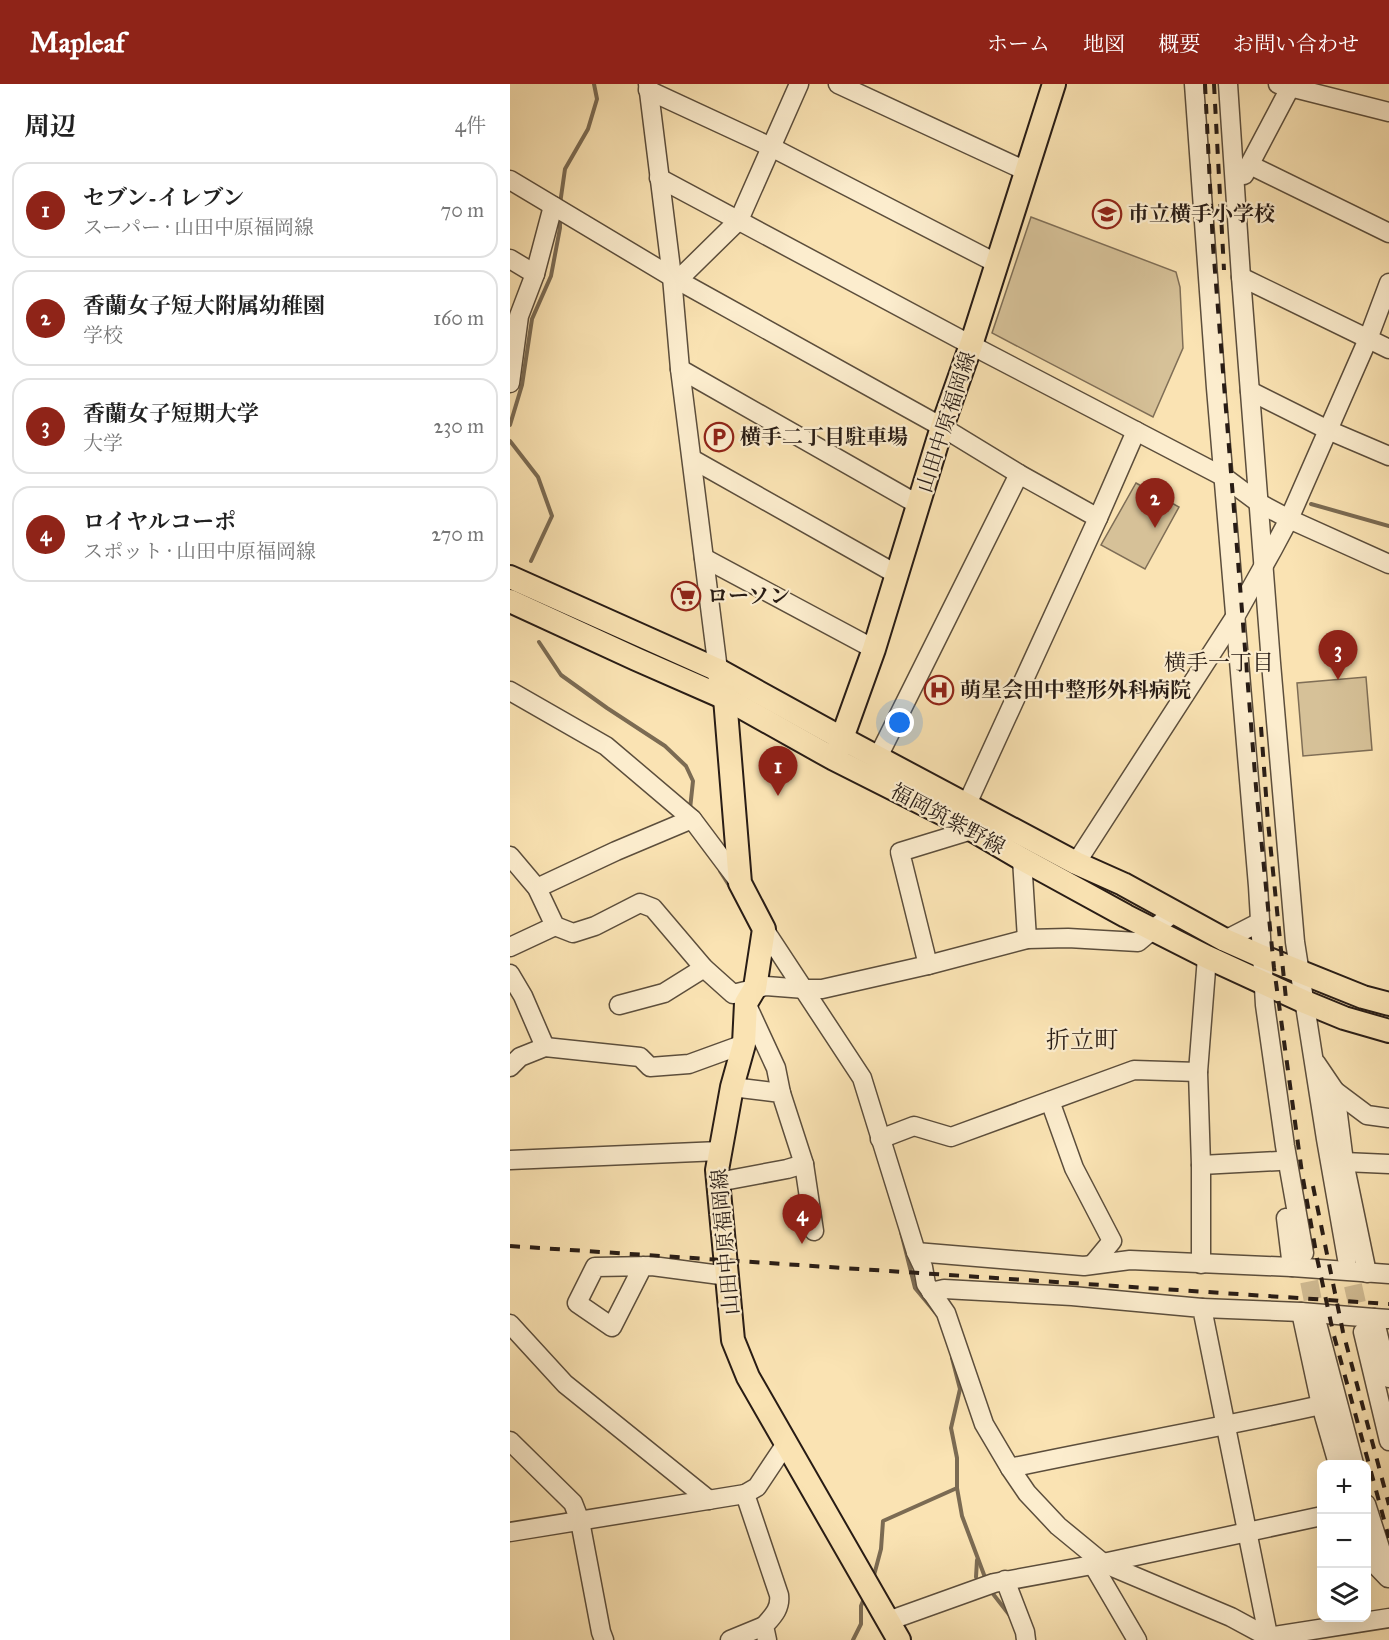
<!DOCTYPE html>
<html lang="ja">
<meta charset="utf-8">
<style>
:root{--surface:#fff;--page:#f6f6f6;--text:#222;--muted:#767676;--line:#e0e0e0;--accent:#8f2418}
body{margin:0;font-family:"IM FELL Great Primer","Noto Serif JP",serif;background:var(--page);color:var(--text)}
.controls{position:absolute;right:18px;bottom:18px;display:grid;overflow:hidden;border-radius:12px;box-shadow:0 6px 24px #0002}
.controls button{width:54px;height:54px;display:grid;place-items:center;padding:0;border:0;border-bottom:2px solid var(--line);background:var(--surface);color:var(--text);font:30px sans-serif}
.you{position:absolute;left:390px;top:639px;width:21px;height:21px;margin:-15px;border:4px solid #fff;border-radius:50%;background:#1a73e8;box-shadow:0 0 0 9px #1a73e833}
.badge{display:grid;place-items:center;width:39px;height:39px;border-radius:50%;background:var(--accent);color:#fff;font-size:20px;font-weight:700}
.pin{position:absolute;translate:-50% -50px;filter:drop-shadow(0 2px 3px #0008)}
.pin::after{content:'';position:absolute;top:32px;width:21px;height:18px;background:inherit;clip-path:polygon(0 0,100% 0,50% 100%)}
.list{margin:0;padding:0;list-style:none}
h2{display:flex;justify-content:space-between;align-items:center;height:78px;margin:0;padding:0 24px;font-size:26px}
h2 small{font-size:20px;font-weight:400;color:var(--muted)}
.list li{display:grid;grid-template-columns:39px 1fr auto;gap:18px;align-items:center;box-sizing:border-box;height:96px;margin:0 12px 12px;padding:0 12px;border:2px solid var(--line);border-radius:18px}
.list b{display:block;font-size:22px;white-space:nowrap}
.list p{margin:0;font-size:20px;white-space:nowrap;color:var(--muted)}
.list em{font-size:20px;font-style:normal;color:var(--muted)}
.icon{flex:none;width:33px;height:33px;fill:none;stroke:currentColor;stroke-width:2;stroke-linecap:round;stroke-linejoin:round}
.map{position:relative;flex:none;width:879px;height:1556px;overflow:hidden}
header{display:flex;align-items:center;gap:36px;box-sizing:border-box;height:84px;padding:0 30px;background:var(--accent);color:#fff}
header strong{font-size:28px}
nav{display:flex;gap:33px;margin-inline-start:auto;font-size:21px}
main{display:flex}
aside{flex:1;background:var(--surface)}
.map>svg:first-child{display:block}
.green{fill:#d6c198;stroke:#7f6e56;stroke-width:1.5}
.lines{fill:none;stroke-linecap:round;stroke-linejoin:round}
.stream{stroke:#7b6b53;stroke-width:4}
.minor-tunnel{stroke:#d0bb93;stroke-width:18;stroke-dasharray:18 9;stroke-linecap:butt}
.minor-casing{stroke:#5c4e3c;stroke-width:21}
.major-casing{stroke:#281c15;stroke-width:26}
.minor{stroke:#fcedce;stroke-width:18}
.major{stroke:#fae3b3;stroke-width:22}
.rail{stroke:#281c15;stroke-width:4;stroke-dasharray:10 10;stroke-linecap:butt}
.labels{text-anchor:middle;stroke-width:4.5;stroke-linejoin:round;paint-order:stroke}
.poi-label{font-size:21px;font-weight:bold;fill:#281c15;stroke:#fcedce;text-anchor:start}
.street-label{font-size:21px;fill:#281c15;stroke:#fcedce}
.neighbourhood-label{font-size:22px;fill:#281c15;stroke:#fcedce}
.quarter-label{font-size:24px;fill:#281c15;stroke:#fcedce}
</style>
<header>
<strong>Mapleaf</strong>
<nav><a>ホーム</a><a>地図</a><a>概要</a><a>お問い合わせ</a></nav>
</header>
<main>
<aside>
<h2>周辺<small>4件</small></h2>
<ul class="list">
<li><span class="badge">1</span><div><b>セブン-イレブン</b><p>スーパー · 山田中原福岡線</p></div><em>70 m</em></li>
<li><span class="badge">2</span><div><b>香蘭女子短大附属幼稚園</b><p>学校</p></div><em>160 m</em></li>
<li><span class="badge">3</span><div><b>香蘭女子短期大学</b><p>大学</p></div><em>230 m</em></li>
<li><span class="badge">4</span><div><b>ロイヤルコーポ</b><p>スポット · 山田中原福岡線</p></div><em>270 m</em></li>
</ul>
</aside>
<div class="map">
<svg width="879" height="1556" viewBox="0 0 879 1556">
<rect width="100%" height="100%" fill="#fae3b3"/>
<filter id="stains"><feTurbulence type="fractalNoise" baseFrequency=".00333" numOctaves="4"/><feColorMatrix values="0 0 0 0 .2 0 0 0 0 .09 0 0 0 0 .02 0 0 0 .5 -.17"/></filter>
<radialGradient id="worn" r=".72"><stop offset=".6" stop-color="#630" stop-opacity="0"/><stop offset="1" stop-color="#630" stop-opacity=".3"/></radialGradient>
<g class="green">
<path d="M 521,133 L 666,188 L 670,203 L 673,264 L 643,333 L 482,249 Z"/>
<path d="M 626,399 L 669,423 L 635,485 L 591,461 Z"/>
<path d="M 856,593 L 862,666 L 793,672 L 787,599 Z"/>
</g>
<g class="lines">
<g class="stream">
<path d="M 50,120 L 55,85 L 78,45 L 87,15 L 84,0"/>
<path d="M 0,341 L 12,301 L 22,235 L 41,192 L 50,144 L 50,134"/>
<path d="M 0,357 L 28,393 L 42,432 L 21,477"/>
<path d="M 801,420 L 879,442"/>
<path d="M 29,558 L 51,591 L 97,624 L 155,662 L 176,682 L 183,697 L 180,725"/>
<path d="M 210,787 L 222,806"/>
<path d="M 391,1148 L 405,1204 L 425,1228"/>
<path d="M 442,1274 L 450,1305 L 441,1344 L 447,1374 L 447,1404 L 452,1432 L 476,1496"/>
<path d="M 466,1493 L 467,1476"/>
<path d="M 363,1495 L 371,1465 L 373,1437 L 447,1404"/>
<path d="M 480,1506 L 501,1533"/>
<path d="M 343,1556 L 351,1540 L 351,1522 L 355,1512"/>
</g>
<g class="minor-tunnel">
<path d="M 794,1171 L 808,1243"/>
<path d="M 837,1175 L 853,1246"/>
</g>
<g class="minor-casing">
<g id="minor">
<path d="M 138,0 L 162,193 L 432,343 L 509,390 L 588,434 L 457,720"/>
<path d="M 328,0 L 516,87"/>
<path d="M 684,0 L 706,304 L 748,802 L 755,921 L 775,1062 L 794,1169"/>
<path d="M 718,0 L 731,193 L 761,579 L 785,858 L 816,1055 L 837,1175"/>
<path d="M 768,0 L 879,28"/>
<path d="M 138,6 L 261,63 L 486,179"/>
<path d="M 740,81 L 879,149"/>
<path d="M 734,91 L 782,0"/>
<path d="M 149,94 L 461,261 L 714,393 L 749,419 L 779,435 L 879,480"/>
<path d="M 0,96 L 162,193 L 174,190 L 229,136 L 289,0"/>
<path d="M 0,175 L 25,190"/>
<path d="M 162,193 L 170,285 L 208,586"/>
<path d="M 731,193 L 879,265"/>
<path d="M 170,285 L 409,421"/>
<path d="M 0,299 L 9,232 L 25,190 L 43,122"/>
<path d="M 740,307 L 818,346 L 879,372"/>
<path d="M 182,375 L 386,490"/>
<path d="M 588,434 L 626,347"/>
<path d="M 194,474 L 364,565"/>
<path d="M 0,607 L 96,662 L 182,735 L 230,799"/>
<path d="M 368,673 L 509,390"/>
<path d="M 0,772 L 27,804 L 45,842 L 63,849 L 85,842 L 130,819 L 143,824 L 194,884 L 223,910 L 256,902 L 295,905 L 312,905 L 418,881 L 517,855 L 558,854 L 628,858 L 664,828"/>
<path d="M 512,775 L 517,855"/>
<path d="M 566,779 L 725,533 L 763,465 L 779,435 L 858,255 L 879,199"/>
<path d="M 27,804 L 106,767 L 182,735"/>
<path d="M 254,845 L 352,994 L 406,1168 L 413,1183 L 416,1200 L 436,1229 L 474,1340 L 500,1384 L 517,1409 L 548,1442 L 593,1479 L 721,1533 L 758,1553 L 879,1534"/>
<path d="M 715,856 L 750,838"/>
<path d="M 0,863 L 45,842"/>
<path d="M 418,881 L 390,768 L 462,746"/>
<path d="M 0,890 L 13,912 L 35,963"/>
<path d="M 236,919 L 266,984 L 271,1009"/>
<path d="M 109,921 L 154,909 L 194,884"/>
<path d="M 806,979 L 825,1007 L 834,1078 L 857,1189"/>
<path d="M 0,983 L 10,973 L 35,963 L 130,973 L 140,983 L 179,980 L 234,960"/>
<path d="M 222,1003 L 271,1009 L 294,1080 L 304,1147"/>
<path d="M 825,1007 L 857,1031 L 879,1034"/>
<path d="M 540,1017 L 564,1084 L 602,1157 L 583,1180"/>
<path d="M 370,1055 L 404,1042 L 441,1053 L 624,986 L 688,988"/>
<path d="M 0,1076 L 210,1067"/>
<path d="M 834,1078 L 879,1080"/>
<path d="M 691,1081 L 769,1077"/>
<path d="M 208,1098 L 277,1085 L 294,1080"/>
<path d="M 776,1134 L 782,1183"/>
<path d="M 406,1168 L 574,1182 L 620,1176 L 782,1183 L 879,1190"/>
<path d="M 691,1180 L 691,1081 L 688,988 L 697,873"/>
<path d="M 133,1182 L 102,1243 L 67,1219 L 85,1183 L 142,1182 L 218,1192"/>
<path d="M 421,1208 L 434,1205 L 562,1212 L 692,1224 L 759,1556"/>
<path d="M 692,1224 L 791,1228 L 864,1234"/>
<path d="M 791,1228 L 811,1321 L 828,1380"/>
<path d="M 879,1235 L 864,1234 L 879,1294"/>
<path d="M 0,1240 L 55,1300 L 199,1416"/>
<path d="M 808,1243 L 844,1380"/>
<path d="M 853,1248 L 879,1357"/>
<path d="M 0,1357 L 63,1419 L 70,1437 L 91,1548 L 94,1556"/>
<path d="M 500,1384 C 603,1362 708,1344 811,1321"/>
<path d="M 856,1420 L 879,1492"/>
<path d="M 0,1448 L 235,1410"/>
<path d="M 856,1471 L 878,1494"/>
<path d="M 583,1481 L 627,1556"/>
<path d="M 495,1496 L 515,1548 L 516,1556"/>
<path d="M 378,1537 L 484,1499 L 593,1479 L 812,1432"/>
<path d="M 220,1556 L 254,1542"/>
<path d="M 257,1556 L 254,1542 C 262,1533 271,1525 269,1511 L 235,1410 L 247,1403 L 277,1358"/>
</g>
</g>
<g class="major-casing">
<g id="major">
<path d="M 0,493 L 208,586 L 333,655 L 566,779 L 613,800 L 715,856 L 751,872 L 853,913 L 879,920"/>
<path d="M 0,517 L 126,575 L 215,614 L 324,675 L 447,737 L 512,775 L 616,832 L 697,873 L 795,918 L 834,934 L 879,947"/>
<path d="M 208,586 L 215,614 L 230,799 L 254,845 L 245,904 L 236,919 L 234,960 L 222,1003 L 207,1086 L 223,1256 L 238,1293 L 389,1556"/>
<path d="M 327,668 L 364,565 L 432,343 L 461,261 L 544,0"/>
</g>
</g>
<use href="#minor" class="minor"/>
<use href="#major" class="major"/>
<g class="rail">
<path d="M 695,0 L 703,162 L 746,703 L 764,884 L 792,1089 L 807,1174 L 823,1248 L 879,1454"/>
<path d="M 704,0 L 714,186"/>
<path d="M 751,643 L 758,738 L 776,915"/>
<path d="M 803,1102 L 833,1248 L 879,1421"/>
<path d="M 0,1162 L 879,1220"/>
</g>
</g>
<defs>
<g id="school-ring" transform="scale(1.5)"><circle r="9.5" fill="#fcedce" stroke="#8f2418" stroke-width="1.5"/><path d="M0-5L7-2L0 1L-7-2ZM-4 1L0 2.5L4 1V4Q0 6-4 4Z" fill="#8f2418"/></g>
<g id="parking-ring" transform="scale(1.5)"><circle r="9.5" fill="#fcedce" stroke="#8f2418" stroke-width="1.5"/><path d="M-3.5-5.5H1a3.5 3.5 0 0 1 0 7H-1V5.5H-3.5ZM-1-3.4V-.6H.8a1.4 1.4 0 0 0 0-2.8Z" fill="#8f2418"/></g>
<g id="supermarket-ring" transform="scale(1.5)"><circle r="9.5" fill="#fcedce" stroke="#8f2418" stroke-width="1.5"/><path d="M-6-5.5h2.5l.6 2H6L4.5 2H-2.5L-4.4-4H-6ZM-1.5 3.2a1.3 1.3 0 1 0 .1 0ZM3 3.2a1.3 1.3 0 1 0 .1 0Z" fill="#8f2418"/></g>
<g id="hospital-ring" transform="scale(1.5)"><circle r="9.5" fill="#fcedce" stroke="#8f2418" stroke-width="1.5"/><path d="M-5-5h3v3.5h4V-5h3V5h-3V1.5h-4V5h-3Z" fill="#8f2418"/></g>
</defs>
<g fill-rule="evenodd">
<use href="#school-ring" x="597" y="130"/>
<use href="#parking-ring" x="209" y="353"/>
<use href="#supermarket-ring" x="176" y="512"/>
<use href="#hospital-ring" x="429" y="606"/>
</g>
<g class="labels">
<g class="poi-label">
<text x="618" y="137">市立横手小学校</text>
<text x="230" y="360">横手二丁目駐車場</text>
<text x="197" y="519">ローソン</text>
<text x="450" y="613">萌星会田中整形外科病院</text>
</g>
<g class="street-label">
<text transform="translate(436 338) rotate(-72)" y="7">山田中原福岡線</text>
<text transform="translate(438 735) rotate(28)" y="7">福岡筑紫野線</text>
<text transform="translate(215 1158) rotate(-95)" y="7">山田中原福岡線</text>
</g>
<g class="neighbourhood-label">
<text x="709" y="586">横手一丁目</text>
</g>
<g class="quarter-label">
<text x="572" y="964">折立町</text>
</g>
</g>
<rect width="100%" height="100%" filter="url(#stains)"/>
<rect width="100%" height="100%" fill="url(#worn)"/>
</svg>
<div class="controls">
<button>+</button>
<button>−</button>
<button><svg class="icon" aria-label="layers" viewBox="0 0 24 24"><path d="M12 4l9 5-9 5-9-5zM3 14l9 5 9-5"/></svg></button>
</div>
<div class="you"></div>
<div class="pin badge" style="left:268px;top:712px">1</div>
<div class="pin badge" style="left:645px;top:444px">2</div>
<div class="pin badge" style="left:828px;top:596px">3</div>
<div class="pin badge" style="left:292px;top:1160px">4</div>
</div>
</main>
